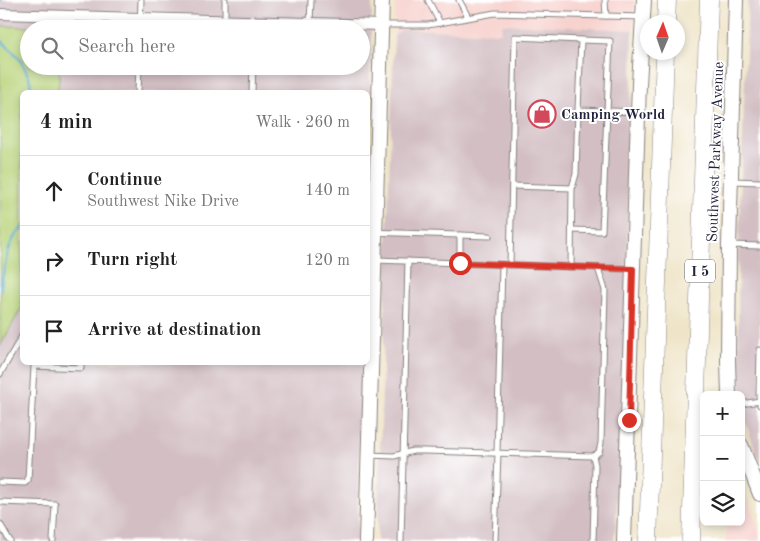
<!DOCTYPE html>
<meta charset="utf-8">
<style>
:root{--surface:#fff;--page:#f2f2f2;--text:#222;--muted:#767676;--line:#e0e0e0}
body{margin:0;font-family:"Old Standard TT",serif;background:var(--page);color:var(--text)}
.controls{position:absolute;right:15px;bottom:15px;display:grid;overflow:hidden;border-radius:8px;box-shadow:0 2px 8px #0003}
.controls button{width:45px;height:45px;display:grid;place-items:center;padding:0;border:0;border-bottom:1px solid var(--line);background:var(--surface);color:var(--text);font:25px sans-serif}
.compass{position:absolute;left:640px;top:15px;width:45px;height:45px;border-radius:50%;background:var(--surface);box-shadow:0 2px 8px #0003;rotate:2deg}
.stop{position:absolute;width:15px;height:15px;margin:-11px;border:4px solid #d93025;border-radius:50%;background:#fff}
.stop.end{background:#d93025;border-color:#fff;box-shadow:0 1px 5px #0008}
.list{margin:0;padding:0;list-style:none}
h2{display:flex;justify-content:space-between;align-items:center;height:65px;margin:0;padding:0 20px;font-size:21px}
h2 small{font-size:16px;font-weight:400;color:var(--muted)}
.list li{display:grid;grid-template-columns:32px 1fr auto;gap:15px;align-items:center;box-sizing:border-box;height:70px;padding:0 20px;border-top:1px solid var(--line)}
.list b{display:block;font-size:19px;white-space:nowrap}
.list p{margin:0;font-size:16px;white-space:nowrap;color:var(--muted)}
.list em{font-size:16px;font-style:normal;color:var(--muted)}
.icon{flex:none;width:28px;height:28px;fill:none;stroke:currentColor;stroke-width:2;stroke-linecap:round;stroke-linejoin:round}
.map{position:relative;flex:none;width:760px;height:541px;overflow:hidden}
.search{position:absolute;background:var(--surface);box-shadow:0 2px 8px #0003;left:20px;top:20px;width:350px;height:55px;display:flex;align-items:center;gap:12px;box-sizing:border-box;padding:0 18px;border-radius:28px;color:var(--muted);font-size:19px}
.panel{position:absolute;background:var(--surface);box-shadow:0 2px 8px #0003;left:20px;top:90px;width:350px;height:275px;border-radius:8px}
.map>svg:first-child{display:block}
.built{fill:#f7d0cc}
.industrial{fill:#d2bec3;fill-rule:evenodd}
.green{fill:#b8d378;stroke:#6d7a5a}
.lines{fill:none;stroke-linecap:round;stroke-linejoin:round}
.stream{stroke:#52a7ce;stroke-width:2.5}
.lane-casing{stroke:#888381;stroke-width:7}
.street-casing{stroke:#888381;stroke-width:12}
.secondary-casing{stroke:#888381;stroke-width:16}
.highway-casing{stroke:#888381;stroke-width:19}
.lane{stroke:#fff;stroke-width:5}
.street{stroke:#fff;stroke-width:10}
.secondary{stroke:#fff;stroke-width:14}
.highway{stroke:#fff;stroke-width:18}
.route{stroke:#d93025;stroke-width:6}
.labels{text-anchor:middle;stroke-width:4;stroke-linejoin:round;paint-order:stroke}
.shield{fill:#fff;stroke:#646476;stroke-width:1}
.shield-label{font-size:14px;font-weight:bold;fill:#22223b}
.poi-label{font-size:15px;font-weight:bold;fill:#22223b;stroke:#fff;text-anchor:start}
.street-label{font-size:15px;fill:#22223b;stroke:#fff}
</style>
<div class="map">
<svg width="760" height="541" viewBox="0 0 760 541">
<rect width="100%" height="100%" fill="#fff"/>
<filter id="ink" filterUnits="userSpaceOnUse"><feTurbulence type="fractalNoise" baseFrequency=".02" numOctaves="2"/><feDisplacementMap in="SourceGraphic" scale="10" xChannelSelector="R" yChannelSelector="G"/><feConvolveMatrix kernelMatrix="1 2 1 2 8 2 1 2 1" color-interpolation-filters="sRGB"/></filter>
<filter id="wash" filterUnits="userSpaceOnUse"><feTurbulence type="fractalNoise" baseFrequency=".0096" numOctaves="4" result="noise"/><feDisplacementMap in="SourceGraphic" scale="20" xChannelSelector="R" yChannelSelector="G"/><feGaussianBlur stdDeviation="1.12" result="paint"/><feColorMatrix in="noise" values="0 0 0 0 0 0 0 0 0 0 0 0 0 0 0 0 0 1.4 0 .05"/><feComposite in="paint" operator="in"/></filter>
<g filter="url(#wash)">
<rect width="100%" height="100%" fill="#efe4c7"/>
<g class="built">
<path d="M 395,0 L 634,0 L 633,30 L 502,24 L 502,33 L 408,29 L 399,31 L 394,36 Z"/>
<path d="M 741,480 L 760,534 L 760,541 L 726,541 L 726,522 L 741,522 Z"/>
</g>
<g class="industrial">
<path d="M 0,0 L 372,0 L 368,174 L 368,92 L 22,92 L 22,362 L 362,363 L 357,541 L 0,541 ZM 29,29 L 361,29 L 361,66 L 29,66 Z"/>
<path d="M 748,0 L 760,0 L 760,464 L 744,417 L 739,371 L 738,258 Z"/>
<path d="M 502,24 L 633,30 L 622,451 L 614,541 L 377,541 L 394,36 L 399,31 L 408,29 L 501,33 Z"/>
</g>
<path class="green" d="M 0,26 L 61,28 L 29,29 L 29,66 L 60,66 L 58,92 L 22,92 L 22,307 L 0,346 Z"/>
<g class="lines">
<g class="stream">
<path d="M 0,1 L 1,0"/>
<path d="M 0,39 L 20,59 L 29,77 L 32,92"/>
<path d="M 0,290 C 4,272 7,239 22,228"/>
</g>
</g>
</g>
<g filter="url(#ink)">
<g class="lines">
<g class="lane-casing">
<g id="lane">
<path d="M 428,0 L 440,23"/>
<path d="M 459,0 L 468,17"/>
<path d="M 605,0 L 606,16"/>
<path d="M 225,20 L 225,0"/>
<path d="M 310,23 L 311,0"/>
<path d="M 383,25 L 428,25 L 495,13 L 643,17"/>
<path d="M 140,29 L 141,0"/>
<path d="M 120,66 L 139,67"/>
<path d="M 138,92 L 139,66"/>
<path d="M 252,92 L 253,66"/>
<path d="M 733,181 L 760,182"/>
<path d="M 512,186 L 572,188"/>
<path d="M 572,230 L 602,231 L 610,41 L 581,40"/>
<path d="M 368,232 L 489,236"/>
<path d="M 729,245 L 760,246"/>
<path d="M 376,260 L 632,269"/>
<path d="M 460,263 L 460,235"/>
<path d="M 510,265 L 515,37 L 581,40 L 578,110 L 638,112"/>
<path d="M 571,267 L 572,188 L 576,174 L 578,110"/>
<path d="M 760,350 L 759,395 L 760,405"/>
<path d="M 0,374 L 22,336"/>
<path d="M 741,404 L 760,401"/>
<path d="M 497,453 L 502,265"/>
<path d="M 369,455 L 394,456 L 413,451 L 425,451 L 593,456 L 599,452 L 601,443 L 605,290 L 598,268"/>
<path d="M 0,482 L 25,483 L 28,480 L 34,366 L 81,368 L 81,362"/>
<path d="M 0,502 L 55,504 L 53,541"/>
<path d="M 0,524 L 10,541"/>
<path d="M 401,541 L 408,261"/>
<path d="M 495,541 L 498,453"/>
<path d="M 593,541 L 595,465 L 593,456"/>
</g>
</g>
<g class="street-casing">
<path id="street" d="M 0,14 L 382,25"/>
</g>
<g class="secondary-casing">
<g id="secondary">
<path d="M 729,395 L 728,361 L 729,245 L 736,0"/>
<path d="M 741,445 L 760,494"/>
<path d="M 366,541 L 382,0"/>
<path d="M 624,541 L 639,84 L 644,0"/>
</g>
</g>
<g class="highway-casing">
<g id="highway">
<path d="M 666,22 L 667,0"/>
<path d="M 648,541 L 665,52"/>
<path d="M 691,541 L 709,0"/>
</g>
</g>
<use href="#lane" class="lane"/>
<use href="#street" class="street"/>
<use href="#secondary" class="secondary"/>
<use href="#highway" class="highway"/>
</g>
</g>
<g class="lines" filter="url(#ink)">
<path class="route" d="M 460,263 L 633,269 L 629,420"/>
</g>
<defs>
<g id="shop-ring" transform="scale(1.4375)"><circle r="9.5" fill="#fff" stroke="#d1495b" stroke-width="1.5"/><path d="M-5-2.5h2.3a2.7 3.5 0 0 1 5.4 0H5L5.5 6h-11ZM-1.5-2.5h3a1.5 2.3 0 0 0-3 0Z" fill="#d1495b"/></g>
</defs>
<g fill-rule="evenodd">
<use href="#shop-ring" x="542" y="114"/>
</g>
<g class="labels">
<rect class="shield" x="685" y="259.5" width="30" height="23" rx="4"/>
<g class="shield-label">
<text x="700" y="276">I 5</text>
</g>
<g class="poi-label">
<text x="561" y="119">Camping World</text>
</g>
<g class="street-label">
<text transform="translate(715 152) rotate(-88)" y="5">Southwest Parkway Avenue</text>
</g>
</g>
</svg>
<div class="controls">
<button>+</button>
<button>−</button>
<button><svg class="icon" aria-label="layers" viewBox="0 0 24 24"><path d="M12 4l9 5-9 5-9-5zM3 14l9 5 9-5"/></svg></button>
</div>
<svg class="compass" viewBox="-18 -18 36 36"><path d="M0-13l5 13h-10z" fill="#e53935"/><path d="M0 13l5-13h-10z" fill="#767676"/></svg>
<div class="stop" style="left:460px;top:263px"></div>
<div class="stop end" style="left:629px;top:420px"></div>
<div class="search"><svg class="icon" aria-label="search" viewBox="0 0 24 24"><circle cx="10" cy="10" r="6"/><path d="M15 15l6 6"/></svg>Search here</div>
<section class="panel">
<h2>4 min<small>Walk · 260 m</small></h2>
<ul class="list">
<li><svg class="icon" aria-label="ahead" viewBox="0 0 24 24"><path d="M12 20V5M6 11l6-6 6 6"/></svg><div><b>Continue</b><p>Southwest Nike Drive</p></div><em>140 m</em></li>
<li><svg class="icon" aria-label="right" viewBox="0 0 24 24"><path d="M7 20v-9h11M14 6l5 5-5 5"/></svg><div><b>Turn right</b></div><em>120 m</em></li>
<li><svg class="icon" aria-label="arrive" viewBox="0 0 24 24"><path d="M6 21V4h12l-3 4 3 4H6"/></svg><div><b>Arrive at destination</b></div></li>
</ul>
</section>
</div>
